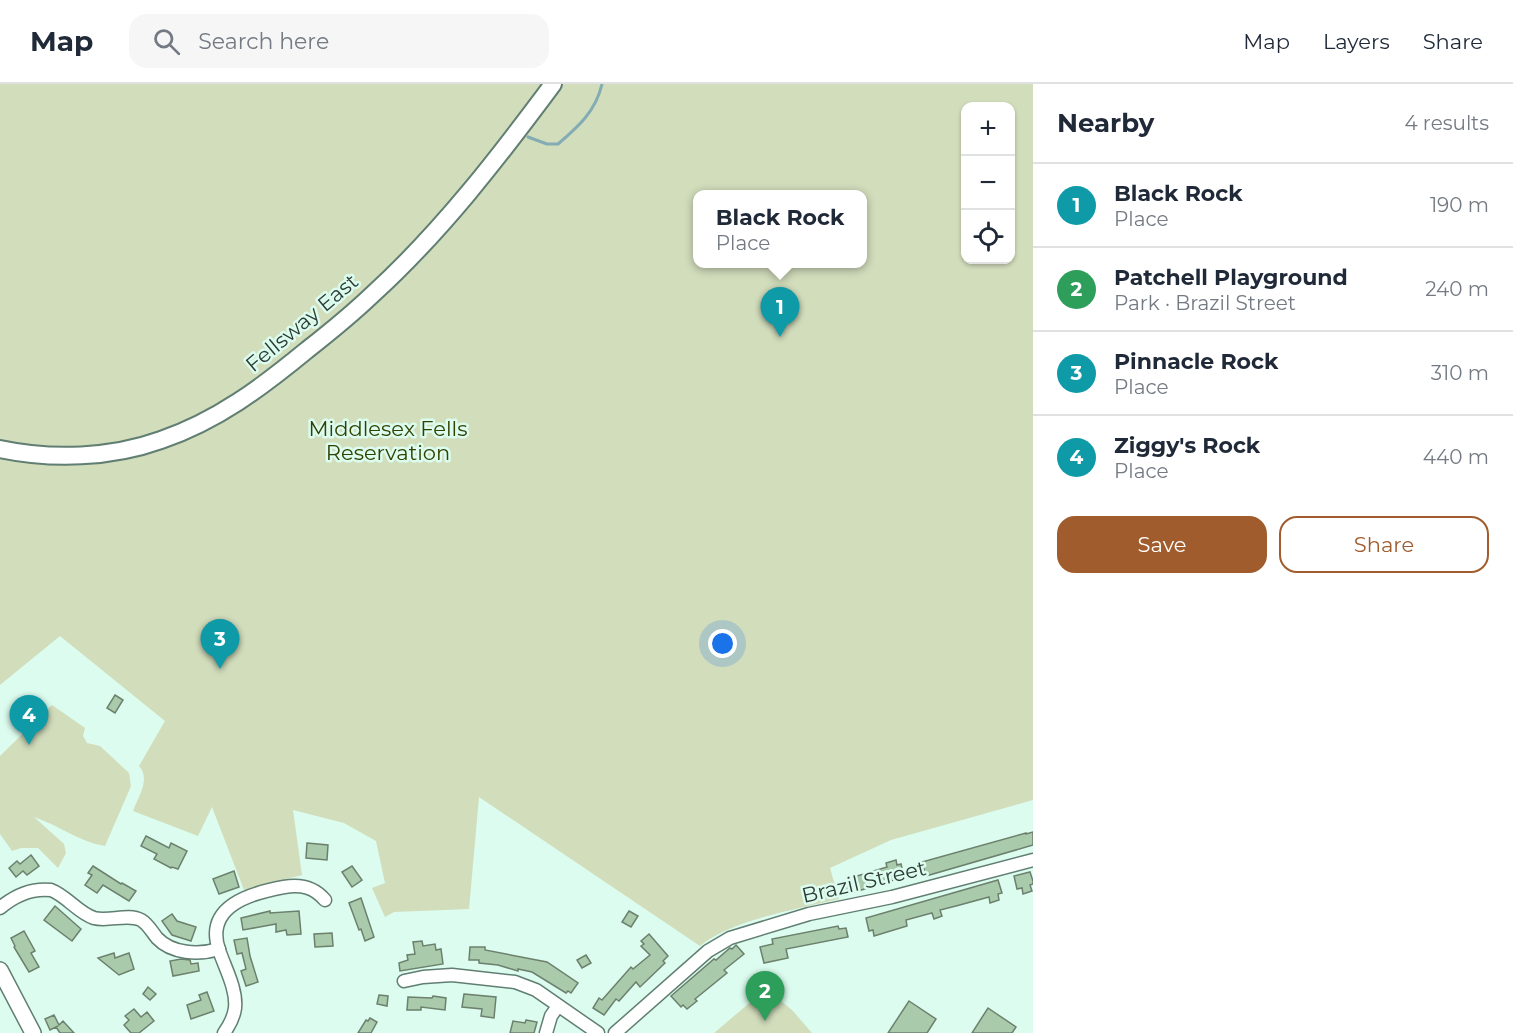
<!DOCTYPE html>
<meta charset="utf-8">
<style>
:root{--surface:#fff;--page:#f6f6f7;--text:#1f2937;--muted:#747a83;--line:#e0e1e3;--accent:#a05c2c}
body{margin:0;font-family:Montserrat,sans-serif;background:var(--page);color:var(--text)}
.controls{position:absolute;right:18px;top:18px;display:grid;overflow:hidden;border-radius:12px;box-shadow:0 2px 4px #0004}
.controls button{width:54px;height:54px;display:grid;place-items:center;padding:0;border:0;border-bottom:2px solid var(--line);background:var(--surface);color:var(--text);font:30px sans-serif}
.you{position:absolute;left:723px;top:560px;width:21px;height:21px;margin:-15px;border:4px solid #fff;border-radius:50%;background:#1a73e8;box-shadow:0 0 0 9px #1a73e833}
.badge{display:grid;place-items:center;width:39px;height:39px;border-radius:50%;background:var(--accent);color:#fff;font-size:20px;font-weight:700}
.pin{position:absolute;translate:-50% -50px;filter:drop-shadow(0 2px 3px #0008)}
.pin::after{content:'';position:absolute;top:32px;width:21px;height:18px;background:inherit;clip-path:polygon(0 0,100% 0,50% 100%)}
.popup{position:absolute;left:693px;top:106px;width:174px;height:78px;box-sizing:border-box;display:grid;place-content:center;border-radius:12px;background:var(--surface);filter:drop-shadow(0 2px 4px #0005);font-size:20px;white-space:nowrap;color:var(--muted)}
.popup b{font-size:22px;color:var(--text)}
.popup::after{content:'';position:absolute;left:50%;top:100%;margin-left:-12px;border:12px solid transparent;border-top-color:var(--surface)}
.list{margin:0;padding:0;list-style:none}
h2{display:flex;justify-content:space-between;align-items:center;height:78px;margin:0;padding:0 24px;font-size:26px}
h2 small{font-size:20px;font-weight:400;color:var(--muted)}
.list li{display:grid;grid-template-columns:39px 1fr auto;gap:18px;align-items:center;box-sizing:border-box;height:84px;padding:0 24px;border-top:2px solid var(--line)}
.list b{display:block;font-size:22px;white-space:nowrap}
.list p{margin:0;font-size:20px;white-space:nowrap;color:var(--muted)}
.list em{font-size:20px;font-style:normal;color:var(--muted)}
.actions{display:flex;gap:12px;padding:18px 24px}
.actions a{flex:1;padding:14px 0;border:2px solid var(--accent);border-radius:18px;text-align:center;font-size:21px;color:var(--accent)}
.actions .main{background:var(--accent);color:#fff}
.icon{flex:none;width:33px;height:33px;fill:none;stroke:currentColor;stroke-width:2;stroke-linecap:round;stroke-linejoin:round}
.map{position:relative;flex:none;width:1033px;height:949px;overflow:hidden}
header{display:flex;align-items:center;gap:36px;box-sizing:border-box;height:84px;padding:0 30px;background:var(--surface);border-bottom:2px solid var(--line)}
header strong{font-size:28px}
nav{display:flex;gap:33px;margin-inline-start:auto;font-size:21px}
.search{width:420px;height:54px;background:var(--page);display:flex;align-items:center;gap:15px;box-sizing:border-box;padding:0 21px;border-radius:18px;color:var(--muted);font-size:22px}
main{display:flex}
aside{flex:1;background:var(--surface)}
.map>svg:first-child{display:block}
.green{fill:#d2ddbc;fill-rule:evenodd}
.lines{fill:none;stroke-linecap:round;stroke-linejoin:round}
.stream{stroke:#83acb4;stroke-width:3}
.building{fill:#aacbab;stroke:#6c806d;stroke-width:1.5}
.minor-casing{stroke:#617e72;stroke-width:15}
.tertiary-casing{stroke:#617e72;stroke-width:18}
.secondary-casing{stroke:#617e72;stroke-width:20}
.minor{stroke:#fff;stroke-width:12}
.tertiary{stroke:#fff;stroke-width:15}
.secondary{stroke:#fff;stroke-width:16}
.labels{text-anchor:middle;stroke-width:5;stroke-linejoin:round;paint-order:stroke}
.street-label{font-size:21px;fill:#2e3a35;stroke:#dbfcee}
.park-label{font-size:21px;fill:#334100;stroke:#dbfcee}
</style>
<header>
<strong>Map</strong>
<div class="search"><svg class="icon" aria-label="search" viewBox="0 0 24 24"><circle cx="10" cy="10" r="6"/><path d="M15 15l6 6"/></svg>Search here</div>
<nav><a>Map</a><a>Layers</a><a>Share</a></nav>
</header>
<main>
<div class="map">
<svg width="1033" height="949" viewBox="0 0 1033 949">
<rect width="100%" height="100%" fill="#dbfcee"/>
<g class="green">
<path d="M 0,0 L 1033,0 L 1033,716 L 891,756 L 830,784 L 839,815 C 799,825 730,836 700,862 L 479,713 L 469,825 L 394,828 L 385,833 L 372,804 L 385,799 L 376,757 L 344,739 L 293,726 L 302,791 L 244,806 L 212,723 L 198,752 L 133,727 C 138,713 151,695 139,682 L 165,637 L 60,552 L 0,601 ZM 966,22 L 1010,22 L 1010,176 L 966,176 ZM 698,110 L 862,110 L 862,180 L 698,180 Z"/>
<path d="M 52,621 L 85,644 L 83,652 L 87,659 L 100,662 L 129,689 L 131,702 L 105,762 C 80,758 58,741 34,733 L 64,760 L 66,769 L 58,784 L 38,764 L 21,764 L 12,767 L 0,750 L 0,672 Z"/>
<path d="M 766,905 L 792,926 L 812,949 L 714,949 Z"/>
</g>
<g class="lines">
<path class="stream" d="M 528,53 L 547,60 L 558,60 C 578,43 596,27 602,0"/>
</g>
<g class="building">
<path d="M 115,611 L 123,616 L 115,629 L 107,624 Z"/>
<path d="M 1033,748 L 1033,761 L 926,792 L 922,778 L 1026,749 L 1026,750 Z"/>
<path d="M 146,752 L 169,764 L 171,759 L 187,767 L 178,785 L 172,783 L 171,784 L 154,775 L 157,770 L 141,762 Z"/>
<path d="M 307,759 L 328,761 L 327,776 L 306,774 Z"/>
<path d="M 31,771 L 39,782 L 27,791 L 23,787 L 16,793 L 9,784 L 17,777 L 20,780 Z"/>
<path d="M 896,776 L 897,781 L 901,780 L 904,793 L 845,811 L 843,802 L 858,798 L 857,792 L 887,783 L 886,779 Z"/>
<path d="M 93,782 L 121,800 L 122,799 L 136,807 L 129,817 L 103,801 L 97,809 L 85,801 L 92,791 L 88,789 Z"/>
<path d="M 352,782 L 362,796 L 352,803 L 342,788 Z"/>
<path d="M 234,787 L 239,803 L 219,810 L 213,795 Z"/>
<path d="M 1030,788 L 1033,797 L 1033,800 L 1030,801 L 1032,807 L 1023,810 L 1022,804 L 1017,805 L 1014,792 Z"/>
<path d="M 998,796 L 1002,809 L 998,810 L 999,816 L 990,819 L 989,813 L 956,822 L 940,826 L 942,832 L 934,835 L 932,829 L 928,830 L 906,836 L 907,842 L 874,852 L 873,846 L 869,847 L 866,834 Z"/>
<path d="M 361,814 L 374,853 L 365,857 L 361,845 L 359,846 L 349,819 Z"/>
<path d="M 55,822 L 81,845 L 72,857 L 44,836 Z"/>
<path d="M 270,827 L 270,829 L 299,827 L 301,850 L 287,851 L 286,846 L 276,848 L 276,840 L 243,846 L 241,834 Z"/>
<path d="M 629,827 L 638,832 L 631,843 L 622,838 Z"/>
<path d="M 172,830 L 177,837 L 196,843 L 191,857 L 172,851 L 162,837 Z"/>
<path d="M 838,842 L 839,845 L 846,844 L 848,853 L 786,865 L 788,874 L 764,879 L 760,863 L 773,860 L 772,855 Z"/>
<path d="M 24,847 L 35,867 L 31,869 L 39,883 L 29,888 L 14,863 L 15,862 L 11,854 Z"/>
<path d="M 332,849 L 333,862 L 315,863 L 314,850 Z"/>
<path d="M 649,850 L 668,872 L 663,877 L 665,879 L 640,903 L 636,898 L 619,917 L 616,915 L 604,931 L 593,924 L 599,914 L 602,916 L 631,883 L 633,885 L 650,871 L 641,862 L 644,860 L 641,857 Z"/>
<path d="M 247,854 L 250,872 L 258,898 L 246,902 L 241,887 L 246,885 L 242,869 L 237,870 L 234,856 Z"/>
<path d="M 422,857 L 423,862 L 435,860 L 436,866 L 441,865 L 443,880 L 400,887 L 399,879 L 408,876 L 407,871 L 415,870 L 413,858 Z"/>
<path d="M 736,861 L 744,870 L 724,886 L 727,889 L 695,915 L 697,917 L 687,925 L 683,921 L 681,923 L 671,912 L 714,875 L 716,876 L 730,864 L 732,865 Z"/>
<path d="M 470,863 L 485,863 L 485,866 L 547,878 L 578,899 L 571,909 L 568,907 L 566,909 L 532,888 L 518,885 L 518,887 L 498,881 L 479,879 L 479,876 L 469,876 Z"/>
<path d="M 114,869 L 115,874 L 129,869 L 134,885 L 119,891 L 98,874 Z"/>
<path d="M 586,871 L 591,879 L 582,884 L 577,876 Z"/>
<path d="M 181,875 L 190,876 L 191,880 L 198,879 L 199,887 L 173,892 L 170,877 Z"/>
<path d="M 148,903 L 156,910 L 150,916 L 143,910 Z"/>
<path d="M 207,908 L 214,927 L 191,935 L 187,921 L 201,916 L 199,911 Z"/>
<path d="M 464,910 L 496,913 L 494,934 L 481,932 L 482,925 L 462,923 Z"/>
<path d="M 379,911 L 388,912 L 387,922 L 377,920 Z"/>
<path d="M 433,912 L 446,914 L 445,926 L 421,923 L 421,926 L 407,926 L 408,913 L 432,914 Z"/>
<path d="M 909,917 L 936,935 L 927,949 L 888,949 Z"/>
<path d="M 988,924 L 1016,943 L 1012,949 L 972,949 Z"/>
<path d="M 134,925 L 141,933 L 147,928 L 154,937 L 139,949 L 131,949 L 124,941 L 129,936 L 125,932 Z"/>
<path d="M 54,931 L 59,941 L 63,937 L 74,949 L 60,949 L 56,943 L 58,942 L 50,946 L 45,935 Z"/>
<path d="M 370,934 L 377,938 L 371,949 L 358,949 L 366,936 L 368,937 Z"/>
<path d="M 526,936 L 537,938 L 534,949 L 510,949 L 513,937 L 525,939 Z"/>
</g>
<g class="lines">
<g class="minor-casing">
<g id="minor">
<path d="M 0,824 C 14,812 32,804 51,806 C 67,812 78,829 94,834 C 109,838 128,829 141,836 C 148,840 152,848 157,854 C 172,870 199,871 219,865"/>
<path d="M 404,897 L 423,893 L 452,891 L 515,898 L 536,906 L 598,949"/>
<path d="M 224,949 C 229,942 234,933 235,924 C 237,905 225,884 219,866 C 204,822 251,809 284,803 C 301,800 314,803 325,816"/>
<path d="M 546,949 L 551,932 L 558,922"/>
<path d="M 615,949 L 708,867 L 730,854 L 809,830 L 892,813 L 1033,776"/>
</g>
</g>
<g class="tertiary-casing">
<path id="tertiary" d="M 0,886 L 33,949"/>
</g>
<g class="secondary-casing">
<path id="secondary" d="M 0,365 C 52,376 111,374 161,356 C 217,337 262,303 307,266 C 330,248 352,230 373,210 C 441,148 498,74 553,0"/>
</g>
<use href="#minor" class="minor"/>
<use href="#tertiary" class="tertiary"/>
<use href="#secondary" class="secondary"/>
</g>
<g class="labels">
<g class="street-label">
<text transform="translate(302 239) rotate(-40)" y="7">Fellsway East</text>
<text transform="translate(864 798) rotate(-13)" y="7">Brazil Street</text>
</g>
<g class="park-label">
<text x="388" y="352">Middlesex Fells<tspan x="388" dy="24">Reservation</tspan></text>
</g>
</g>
</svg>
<div class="controls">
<button>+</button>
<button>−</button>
<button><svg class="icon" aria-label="locate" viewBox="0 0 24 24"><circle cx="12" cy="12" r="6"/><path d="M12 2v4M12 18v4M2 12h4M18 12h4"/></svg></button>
</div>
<div class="you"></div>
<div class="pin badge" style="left:780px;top:253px;background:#0f9aa8">1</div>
<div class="popup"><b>Black Rock</b>Place</div>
<div class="pin badge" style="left:765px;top:937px;background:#2e9e5b">2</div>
<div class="pin badge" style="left:220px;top:585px;background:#0f9aa8">3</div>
<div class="pin badge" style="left:29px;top:661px;background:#0f9aa8">4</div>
</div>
<aside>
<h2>Nearby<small>4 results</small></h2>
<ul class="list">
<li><span class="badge" style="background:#0f9aa8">1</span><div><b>Black Rock</b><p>Place</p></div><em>190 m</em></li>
<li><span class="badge" style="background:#2e9e5b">2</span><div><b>Patchell Playground</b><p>Park · Brazil Street</p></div><em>240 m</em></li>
<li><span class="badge" style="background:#0f9aa8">3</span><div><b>Pinnacle Rock</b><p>Place</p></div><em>310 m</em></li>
<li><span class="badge" style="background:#0f9aa8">4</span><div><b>Ziggy's Rock</b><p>Place</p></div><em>440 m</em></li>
</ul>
<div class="actions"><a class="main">Save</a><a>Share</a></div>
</aside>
</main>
